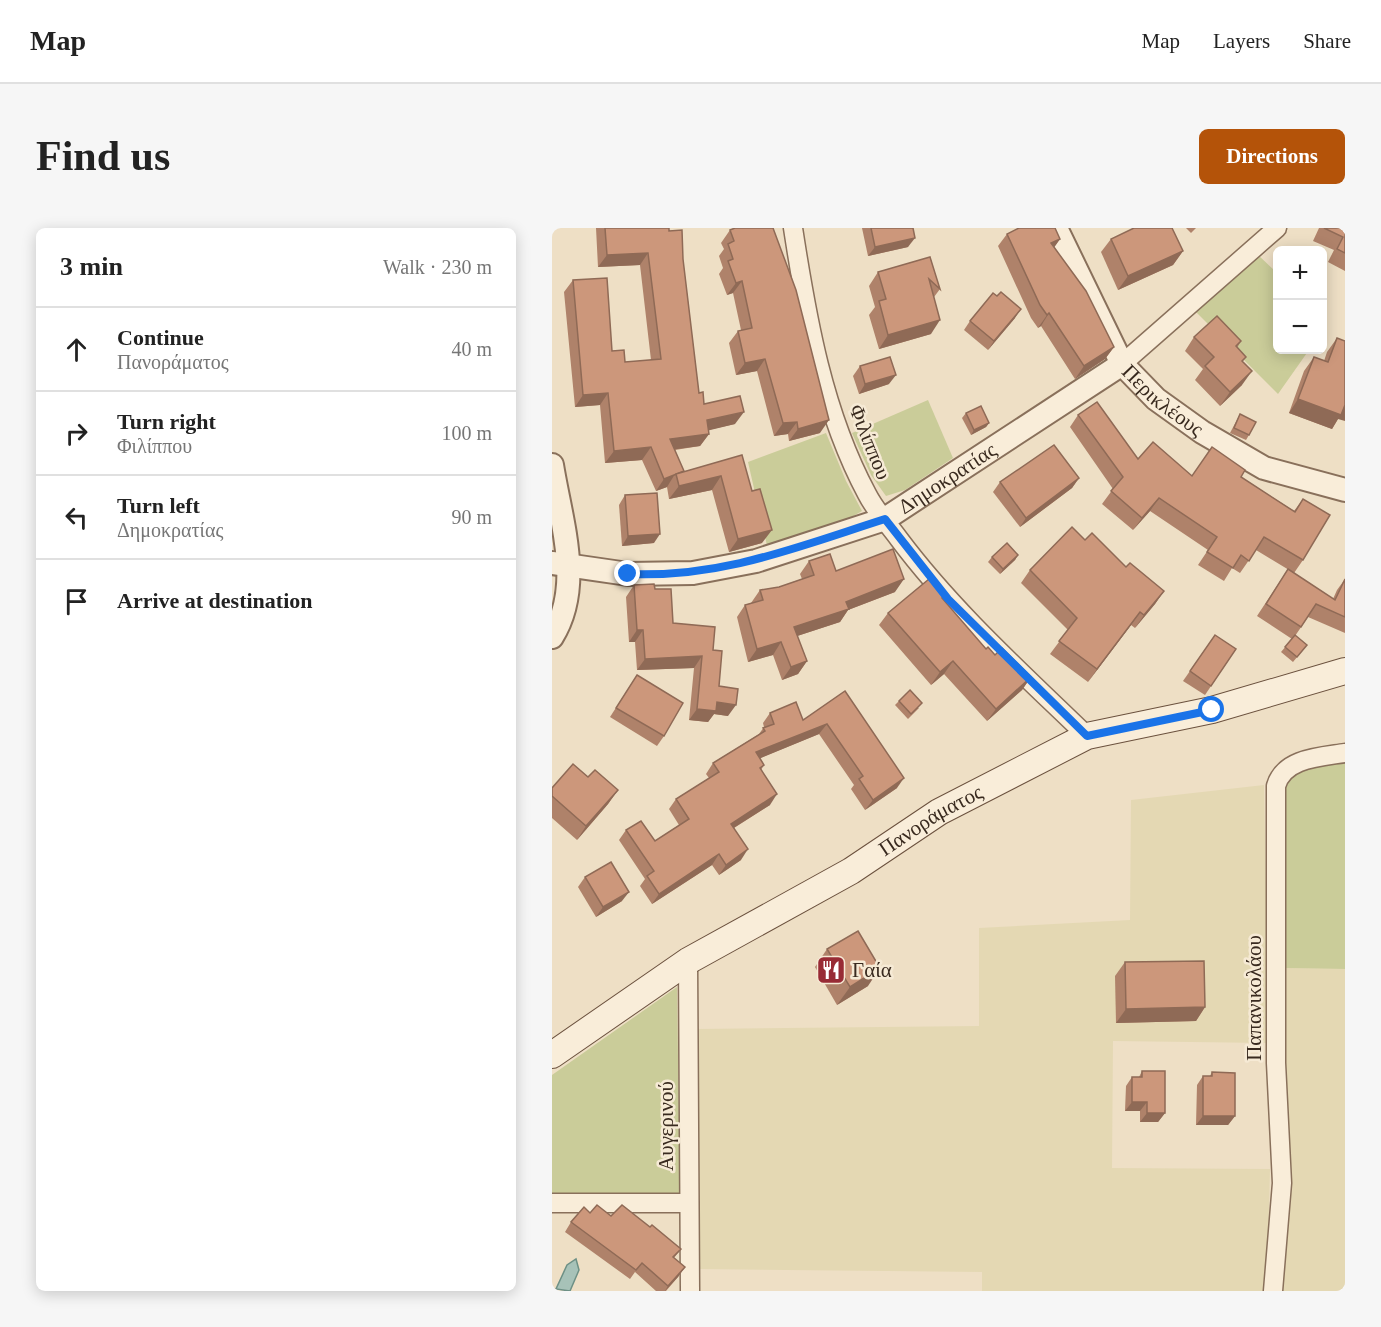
<!DOCTYPE html>
<meta charset="utf-8">
<style>
:root{--surface:#fff;--page:#f6f6f6;--text:#222;--muted:#767676;--line:#e0e0e0;--accent:#b45309}
body{margin:0;font-family:"Times New Roman",serif;background:var(--page);color:var(--text)}
.controls{position:absolute;right:18px;top:18px;display:grid;overflow:hidden;border-radius:9px;box-shadow:0 3px 15px #0003}
.controls button{width:54px;height:54px;display:grid;place-items:center;padding:0;border:0;border-bottom:2px solid var(--line);background:var(--surface);color:var(--text);font:30px sans-serif}
.stop{position:absolute;width:18px;height:18px;margin:-14px;border:4px solid #1a73e8;border-radius:50%;background:#fff}
.stop.end{background:#1a73e8;border-color:#fff;box-shadow:0 2px 6px #0008}
.list{margin:0;padding:0;list-style:none}
h2{display:flex;justify-content:space-between;align-items:center;height:78px;margin:0;padding:0 24px;font-size:26px}
h2 small{font-size:20px;font-weight:400;color:var(--muted)}
.list li{display:grid;grid-template-columns:39px 1fr auto;gap:18px;align-items:center;box-sizing:border-box;height:84px;padding:0 24px;border-top:2px solid var(--line)}
.list b{display:block;font-size:22px;white-space:nowrap}
.list p{margin:0;font-size:20px;white-space:nowrap;color:var(--muted)}
.list em{font-size:20px;font-style:normal;color:var(--muted)}
.icon{flex:none;width:33px;height:33px;fill:none;stroke:currentColor;stroke-width:2;stroke-linecap:round;stroke-linejoin:round}
.map{position:relative;flex:none;width:793px;height:1063px;overflow:hidden;border-radius:9px}
header{display:flex;align-items:center;gap:36px;box-sizing:border-box;height:84px;padding:0 30px;background:var(--surface);border-bottom:2px solid var(--line)}
header strong{font-size:28px}
nav{display:flex;gap:33px;margin-inline-start:auto;font-size:21px}
.intro{display:flex;align-items:center;justify-content:space-between;box-sizing:border-box;height:144px;padding:0 36px}
h1{margin:0;font-size:42px}
.button{padding:15px 27px;border-radius:9px;background:var(--accent);color:#fff;font-size:21px;font-weight:700}
main{display:flex;gap:36px;padding:0 36px}
aside{flex:1;background:var(--surface);border-radius:9px;box-shadow:0 3px 15px #0003}
.map>svg:first-child{display:block}
.farmland{fill:#e4d8b3}
.green{fill:#cacc99}
.water{fill:#a7c2b8;stroke:#6d9085;stroke-width:1.5}
.lines{fill:none;stroke-linecap:round;stroke-linejoin:round}
.minor-casing{stroke:#89705b;stroke-width:21}
.tertiary-casing{stroke:#89705b;stroke-width:26}
.secondary-casing{stroke:#6b513e;stroke-width:28}
.minor{stroke:#f9edd9;stroke-width:18}
.tertiary{stroke:#f9edd9;stroke-width:22}
.secondary{stroke:#f9edd9;stroke-width:26}
.wall{fill:#af826a}
.shaded-wall{fill:#8f6a56}
.building{fill:#cc977b;stroke:#8f6a56;stroke-width:1.5}
.route{stroke:#1a73e8;stroke-width:8}
.labels{text-anchor:middle;stroke-width:5;stroke-linejoin:round;paint-order:stroke}
.street-label{font-size:21px;fill:#392a1f;stroke:#f6ead5}
.poi-label{font-size:21px;fill:#392a1f;stroke:#f6ead5;text-anchor:start}
</style>
<header>
<strong>Map</strong>
<nav><a>Map</a><a>Layers</a><a>Share</a></nav>
</header>
<div class="intro"><h1>Find us</h1><a class="button">Directions</a></div>
<main>
<aside>
<h2>3 min<small>Walk · 230 m</small></h2>
<ul class="list">
<li><svg class="icon" aria-label="ahead" viewBox="0 0 24 24"><path d="M12 20V5M6 11l6-6 6 6"/></svg><div><b>Continue</b><p>Πανοράματος</p></div><em>40 m</em></li>
<li><svg class="icon" aria-label="right" viewBox="0 0 24 24"><path d="M7 20v-9h11M14 6l5 5-5 5"/></svg><div><b>Turn right</b><p>Φιλίππου</p></div><em>100 m</em></li>
<li><svg class="icon" aria-label="left" viewBox="0 0 24 24"><path d="M17 20v-9H6M10 6l-5 5 5 5"/></svg><div><b>Turn left</b><p>Δημοκρατίας</p></div><em>90 m</em></li>
<li><svg class="icon" aria-label="arrive" viewBox="0 0 24 24"><path d="M6 21V4h12l-3 4 3 4H6"/></svg><div><b>Arrive at destination</b></div></li>
</ul>
</aside>
<div class="map">
<svg width="793" height="1063" viewBox="0 0 793 1063">
<rect width="100%" height="100%" fill="#eedfc5"/>
<g class="farmland">
<path d="M 712,557 L 717,815 L 561,813 L 560,940 L 718,941 L 715,1063 L 430,1063 L 430,1044 L 147,1041 L 145,801 L 427,798 L 427,700 L 578,692 L 579,572 Z"/>
<path d="M 734,740 L 793,741 L 793,1063 L 727,1063 Z"/>
</g>
<g class="green">
<path d="M 704,25 L 725,45 L 726,122 L 757,122 L 726,166 L 642,82 Z"/>
<path d="M 376,172 L 401,230 L 353,262 L 334,268 L 319,247 L 300,205 Z"/>
<path d="M 274,205 L 294,253 L 310,283 L 291,294 L 216,322 L 196,234 Z"/>
<path d="M 793,528 L 793,741 L 734,740 L 733,558 L 737,543 Z"/>
<path d="M 125,759 L 128,966 L 0,966 L 0,847 Z"/>
</g>
<path class="water" d="M 24,1031 L 27,1042 L 18,1063 L 4,1061 L 15,1037 Z"/>
<g class="lines">
<g class="minor-casing">
<g id="minor">
<path d="M 241,0 C 255,91 271,184 315,266 C 323,282 336,296 347,311 C 401,383 470,445 535,508"/>
<path d="M 570,136 L 725,0"/>
<path d="M 136,733 L 138,1063"/>
<path d="M 0,975 L 137,975"/>
<path d="M 721,1063 L 730,955 L 724,835 L 724,558 C 732,530 768,529 793,525"/>
</g>
</g>
<g class="tertiary-casing">
<g id="tertiary">
<path id="s1" d="M 504,0 L 570,136 L 604,171 L 650,204 L 712,240 L 793,262"/>
<path d="M 0,237 C 9,293 32,358 0,409"/>
<path id="s2" d="M 0,335 L 76,346 L 141,345 L 204,333 L 333,291 L 570,136"/>
</g>
</g>
<g class="secondary-casing">
<g id="secondary">
<path id="s3" d="M 0,827 L 136,733 L 299,643 L 387,584 L 535,508 L 660,482 L 793,443"/>
</g>
</g>
<use href="#minor" class="minor"/>
<use href="#tertiary" class="tertiary"/>
<use href="#secondary" class="secondary"/>
</g>
<g class="wall">
<path d="M 44,0 L 117,0 L 117,3 L 131,31 L 147,165 L 152,176 L 183,196 L 156,202 L 157,206 L 148,218 L 123,222 L 131,244 L 190,227 L 210,315 L 177,324 L 160,262 L 117,271 L 115,259 L 104,263 L 90,232 L 53,235 L 48,177 L 23,179 L 12,64 L 21,52 L 60,123 L 73,134 L 99,132 L 88,37 L 46,39 Z"/>
<path d="M 310,0 L 361,0 L 356,19 L 316,28 Z"/>
<path d="M 634,0 L 644,0 L 639,5 Z"/>
<path d="M 767,0 L 793,0 L 793,43 L 776,34 L 782,22 L 761,13 Z"/>
<path d="M 178,2 L 268,205 L 237,213 L 236,206 L 222,208 L 205,143 L 184,147 L 177,115 L 186,103 L 189,102 L 181,65 L 175,67 L 167,46 L 171,40 L 167,28 L 172,21 L 169,15 Z"/>
<path d="M 455,6 L 508,11 L 502,19 L 562,119 L 553,131 L 523,151 L 489,98 L 486,100 L 479,90 L 446,18 Z"/>
<path d="M 559,11 L 631,23 L 621,37 L 566,62 L 549,24 Z"/>
<path d="M 378,29 L 388,61 L 382,69 L 379,106 L 327,121 L 317,87 L 323,79 L 317,58 L 326,44 Z"/>
<path d="M 445,68 L 463,90 L 436,122 L 412,102 L 418,93 Z"/>
<path d="M 642,109 L 689,113 L 685,120 L 694,129 L 691,133 L 690,157 L 668,178 L 643,152 L 651,141 L 633,123 Z"/>
<path d="M 785,110 L 786,191 L 780,201 L 737,185 L 752,143 L 762,129 L 772,133 L 775,124 Z"/>
<path d="M 308,138 L 337,156 L 307,166 L 301,148 Z"/>
<path d="M 414,185 L 437,195 L 434,199 L 419,207 L 410,190 Z"/>
<path d="M 688,186 L 697,207 L 694,212 L 678,205 Z"/>
<path d="M 526,187 L 586,231 L 640,248 L 689,249 L 742,283 L 751,271 L 751,332 L 742,345 L 704,322 L 688,345 L 680,340 L 672,353 L 646,337 L 656,322 L 598,283 L 581,302 L 550,276 L 561,261 L 518,199 Z"/>
<path d="M 527,250 L 520,260 L 468,299 L 441,264 L 448,254 Z"/>
<path d="M 73,267 L 102,315 L 70,318 L 67,277 Z"/>
<path d="M 533,312 L 612,363 L 603,376 L 583,400 L 579,397 L 536,454 L 498,426 L 516,402 L 469,355 L 478,342 Z"/>
<path d="M 466,327 L 463,332 L 448,346 L 436,334 L 440,329 Z"/>
<path d="M 257,333 L 343,364 L 296,382 L 288,394 L 245,408 L 255,433 L 246,446 L 230,452 L 221,427 L 196,434 L 185,389 L 193,377 L 199,375 L 208,362 L 227,359 L 250,351 L 248,346 Z"/>
<path d="M 736,341 L 781,371 L 785,362 L 793,351 L 793,405 L 756,389 L 743,408 L 755,417 L 741,434 L 729,424 L 740,411 L 705,388 Z"/>
<path d="M 82,357 L 103,361 L 121,395 L 161,422 L 167,458 L 176,488 L 162,486 L 156,494 L 137,492 L 142,440 L 85,442 L 83,414 L 77,414 L 74,369 Z"/>
<path d="M 391,371 L 434,421 L 479,449 L 470,462 L 435,493 L 392,446 L 379,457 L 327,397 L 336,385 Z"/>
<path d="M 663,407 L 684,421 L 653,467 L 631,453 Z"/>
<path d="M 85,447 L 112,508 L 105,518 L 58,489 Z"/>
<path d="M 293,463 L 345,560 L 313,582 L 299,561 L 302,557 L 267,506 L 208,530 L 212,537 L 209,542 L 218,577 L 182,600 L 189,632 L 167,647 L 160,637 L 100,676 L 88,658 L 93,651 L 67,612 L 74,602 L 103,613 L 127,597 L 117,581 L 124,571 L 157,550 L 154,546 L 161,535 L 207,506 L 212,499 L 211,495 L 218,485 L 251,492 Z"/>
<path d="M 347,473 L 367,480 L 356,491 L 343,477 Z"/>
<path d="M 36,549 L 66,562 L 56,576 L 25,612 L 0,590 L 0,560 Z"/>
<path d="M 33,649 L 70,673 L 44,689 L 26,659 Z"/>
<path d="M 275,721 L 316,758 L 285,777 L 263,739 Z"/>
<path d="M 573,734 L 653,779 L 644,793 L 564,795 L 563,748 Z"/>
<path d="M 590,843 L 613,885 L 606,894 L 588,894 L 588,883 L 573,883 L 574,858 L 580,849 L 587,849 Z"/>
<path d="M 660,844 L 683,888 L 676,897 L 644,897 L 645,857 L 651,848 L 658,848 Z"/>
<path d="M 38,985 L 59,988 L 98,999 L 129,1021 L 122,1030 L 133,1039 L 126,1049 L 114,1063 L 104,1063 L 83,1044 L 78,1051 L 13,1004 L 19,994 Z"/>
</g>
<g class="shaded-wall">
<path d="M 363,10 L 356,19 L 316,28 L 323,19 Z"/>
<path d="M 508,11 L 499,24 L 499,15 Z"/>
<path d="M 631,23 L 621,37 L 566,62 L 576,48 Z"/>
<path d="M 96,25 L 88,37 L 46,39 L 55,27 Z"/>
<path d="M 190,53 L 181,65 L 175,67 L 184,55 Z"/>
<path d="M 469,81 L 463,90 L 436,122 L 442,113 Z"/>
<path d="M 497,85 L 489,98 L 486,100 L 495,87 Z"/>
<path d="M 388,92 L 379,106 L 327,121 L 336,107 Z"/>
<path d="M 562,119 L 553,131 L 523,151 L 532,138 Z"/>
<path d="M 213,131 L 205,143 L 184,147 L 193,135 Z"/>
<path d="M 700,143 L 690,157 L 668,178 L 678,164 Z"/>
<path d="M 344,147 L 337,156 L 307,166 L 313,156 Z"/>
<path d="M 56,165 L 48,177 L 23,179 L 31,167 Z"/>
<path d="M 746,171 L 793,177 L 793,193 L 786,191 L 780,201 L 737,185 Z"/>
<path d="M 192,184 L 183,196 L 146,205 L 155,192 Z"/>
<path d="M 277,192 L 268,205 L 237,213 L 246,201 Z"/>
<path d="M 245,194 L 236,206 L 222,208 L 231,195 Z"/>
<path d="M 437,195 L 434,199 L 419,207 L 422,202 Z"/>
<path d="M 157,206 L 148,218 L 110,223 L 118,211 Z"/>
<path d="M 99,219 L 90,232 L 53,235 L 62,223 Z"/>
<path d="M 123,246 L 115,259 L 104,263 L 112,251 Z"/>
<path d="M 169,248 L 160,262 L 117,271 L 127,258 Z"/>
<path d="M 527,250 L 520,260 L 468,299 L 474,290 Z"/>
<path d="M 607,270 L 598,283 L 581,302 L 590,290 Z"/>
<path d="M 220,302 L 210,315 L 177,324 L 186,311 Z"/>
<path d="M 108,306 L 102,315 L 70,318 L 76,308 Z"/>
<path d="M 466,327 L 463,332 L 448,346 L 451,341 Z"/>
<path d="M 352,351 L 343,364 L 296,382 L 288,394 L 233,412 L 242,399 L 294,374 Z"/>
<path d="M 612,363 L 603,376 L 583,400 L 592,387 Z"/>
<path d="M 588,384 L 579,397 L 536,454 L 545,441 Z"/>
<path d="M 85,402 L 91,402 L 83,414 L 77,414 Z"/>
<path d="M 229,414 L 221,427 L 196,434 L 205,421 Z"/>
<path d="M 150,428 L 142,440 L 85,442 L 93,431 Z"/>
<path d="M 255,433 L 246,446 L 230,452 L 239,439 Z"/>
<path d="M 401,433 L 392,446 L 379,457 L 388,444 Z"/>
<path d="M 479,449 L 470,462 L 435,493 L 444,481 Z"/>
<path d="M 165,474 L 184,477 L 176,488 L 162,486 L 156,494 L 137,492 L 145,481 Z"/>
<path d="M 275,496 L 267,506 L 197,535 L 204,524 Z"/>
<path d="M 352,550 L 345,560 L 313,582 L 321,572 Z"/>
<path d="M 66,562 L 56,576 L 25,612 L 34,598 Z"/>
<path d="M 225,566 L 218,577 L 172,606 L 179,596 Z"/>
<path d="M 196,621 L 189,632 L 167,647 L 174,637 Z"/>
<path d="M 167,626 L 160,637 L 100,676 L 107,666 Z"/>
<path d="M 77,664 L 70,673 L 44,689 L 51,679 Z"/>
<path d="M 328,740 L 316,758 L 285,777 L 298,759 Z"/>
<path d="M 653,779 L 644,793 L 564,795 L 574,781 Z"/>
<path d="M 580,874 L 595,874 L 588,883 L 573,883 Z"/>
<path d="M 595,885 L 613,885 L 606,894 L 588,894 Z"/>
<path d="M 651,888 L 683,888 L 676,897 L 644,897 Z"/>
<path d="M 133,1039 L 126,1049 L 113,1063 L 116,1058 Z"/>
</g>
<g class="building">
<path d="M 53,0 L 117,0 L 117,3 L 130,2 L 131,31 L 147,165 L 151,164 L 152,176 L 188,168 L 192,184 L 155,192 L 157,206 L 118,211 L 132,243 L 112,251 L 99,219 L 62,223 L 56,165 L 31,167 L 21,52 L 55,50 L 60,123 L 72,122 L 73,134 L 109,131 L 96,25 L 55,27 Z"/>
<path d="M 183,0 L 221,0 L 244,62 L 277,192 L 246,201 L 245,194 L 231,195 L 213,131 L 193,135 L 186,103 L 200,100 L 190,53 L 184,55 L 176,33 L 181,31 L 176,16 L 182,13 L 178,2 Z"/>
<path d="M 319,0 L 361,0 L 363,10 L 323,19 Z"/>
<path d="M 467,0 L 503,0 L 508,11 L 499,15 L 534,63 L 562,119 L 532,138 L 497,85 L 495,87 L 488,77 L 455,6 Z"/>
<path d="M 582,0 L 620,0 L 631,23 L 576,48 L 559,11 Z"/>
<path d="M 772,0 L 793,0 L 793,25 L 785,21 L 791,9 Z"/>
<path d="M 378,29 L 388,61 L 377,51 L 388,92 L 336,107 L 327,73 L 334,71 L 326,44 Z"/>
<path d="M 449,64 L 469,81 L 442,113 L 418,93 L 441,65 L 445,68 Z"/>
<path d="M 665,88 L 689,113 L 684,118 L 694,129 L 690,133 L 700,143 L 678,164 L 653,138 L 662,129 L 642,109 Z"/>
<path d="M 785,110 L 793,113 L 793,177 L 789,187 L 746,171 L 762,129 L 776,134 Z"/>
<path d="M 338,129 L 344,147 L 313,156 L 308,138 Z"/>
<path d="M 545,174 L 586,231 L 601,214 L 640,248 L 660,219 L 693,242 L 689,249 L 743,284 L 751,271 L 778,287 L 751,332 L 712,309 L 697,333 L 689,327 L 681,340 L 655,324 L 665,309 L 607,270 L 590,290 L 559,263 L 571,249 L 526,187 Z"/>
<path d="M 429,178 L 437,195 L 422,202 L 414,185 Z"/>
<path d="M 688,186 L 704,194 L 697,207 L 682,200 Z"/>
<path d="M 502,217 L 527,250 L 474,290 L 448,254 Z"/>
<path d="M 190,227 L 200,263 L 208,261 L 220,302 L 186,311 L 169,248 L 127,258 L 124,246 Z"/>
<path d="M 105,265 L 108,306 L 76,308 L 73,267 Z"/>
<path d="M 520,299 L 533,312 L 540,305 L 574,339 L 578,335 L 612,363 L 592,387 L 588,384 L 545,441 L 507,413 L 525,390 L 478,342 Z"/>
<path d="M 455,315 L 466,327 L 451,341 L 440,329 Z"/>
<path d="M 341,321 L 352,351 L 294,374 L 297,381 L 242,399 L 255,433 L 239,439 L 229,414 L 205,421 L 193,377 L 211,372 L 208,362 L 227,359 L 262,347 L 257,333 L 278,326 L 284,343 Z"/>
<path d="M 736,341 L 783,372 L 793,351 L 793,389 L 764,376 L 749,399 L 714,376 Z"/>
<path d="M 377,351 L 392,369 L 390,370 L 434,421 L 436,419 L 443,427 L 450,420 L 479,449 L 444,481 L 401,433 L 388,444 L 336,385 Z"/>
<path d="M 102,356 L 103,361 L 119,361 L 121,395 L 163,399 L 161,422 L 170,423 L 167,458 L 186,461 L 184,477 L 165,474 L 164,483 L 145,481 L 150,428 L 93,431 L 91,402 L 85,402 L 82,357 Z"/>
<path d="M 663,407 L 684,421 L 659,458 L 638,443 Z"/>
<path d="M 743,407 L 755,417 L 745,429 L 733,419 Z"/>
<path d="M 85,447 L 131,475 L 112,508 L 64,480 Z"/>
<path d="M 358,462 L 370,475 L 359,486 L 347,473 Z"/>
<path d="M 293,463 L 352,550 L 321,572 L 307,551 L 311,548 L 275,496 L 204,524 L 212,537 L 208,540 L 225,566 L 179,596 L 196,621 L 174,637 L 167,626 L 107,666 L 95,648 L 102,643 L 74,602 L 89,593 L 103,613 L 137,591 L 124,571 L 167,544 L 161,535 L 213,503 L 211,500 L 222,496 L 218,485 L 244,474 L 251,492 Z"/>
<path d="M 21,536 L 36,549 L 43,542 L 66,562 L 34,598 L 0,568 L 0,560 Z"/>
<path d="M 59,634 L 77,664 L 51,679 L 33,649 Z"/>
<path d="M 306,703 L 328,740 L 298,759 L 275,721 Z"/>
<path d="M 652,733 L 653,779 L 574,781 L 573,734 Z"/>
<path d="M 590,843 L 613,843 L 613,885 L 595,885 L 595,874 L 580,874 L 580,849 L 590,849 Z"/>
<path d="M 660,844 L 683,845 L 683,888 L 651,888 L 651,848 L 660,848 Z"/>
<path d="M 45,977 L 59,988 L 70,977 L 98,999 L 100,997 L 129,1021 L 121,1029 L 133,1039 L 116,1058 L 90,1035 L 84,1042 L 19,994 L 32,979 L 38,985 Z"/>
</g>
<g class="lines">
<path class="route" d="M 76,346 C 170,350 245,319 333,291 L 396,371 L 535,508 L 660,482"/>
</g>
<defs>
<g id="restaurant-square" transform="scale(1.5)"><rect x="-9" y="-9" width="18" height="18" rx="4" fill="#982b35" stroke="#f6ead5"/><path d="M-5-6h1v4h1v-4h1v4h1v-4h1v5L-1.5 .5V6h-2V.5L-5-1ZM5-6V6H3V1.5H1.5Q1.5-4 5-6Z" fill="#fff"/></g>
</defs>
<g fill-rule="evenodd">
<use href="#restaurant-square" x="279" y="742"/>
</g>
<g class="labels">
<g class="street-label">
<text dy="7" stroke="none"><textPath href="#s1" startOffset="206">Περικλέους</textPath></text>
<text transform="translate(318 214) rotate(68)" y="7">Φιλίππου</text>
<text dy="7" stroke="none"><textPath href="#s2" startOffset="416">Δημοκρατίας</textPath></text>
<text dy="7" stroke="none"><textPath href="#s3" startOffset="446">Πανοράματος</textPath></text>
<text transform="translate(702 770) rotate(-90)" y="7">Παπανικολάου</text>
<text transform="translate(114 898) rotate(-90)" y="7">Αυγερινού</text>
</g>
<g class="poi-label">
<text x="300" y="749">Γαία</text>
</g>
</g>
</svg>
<div class="controls">
<button>+</button>
<button>−</button>
</div>
<div class="stop" style="left:660px;top:482px"></div>
<div class="stop end" style="left:76px;top:346px"></div>
</div>
</main>
